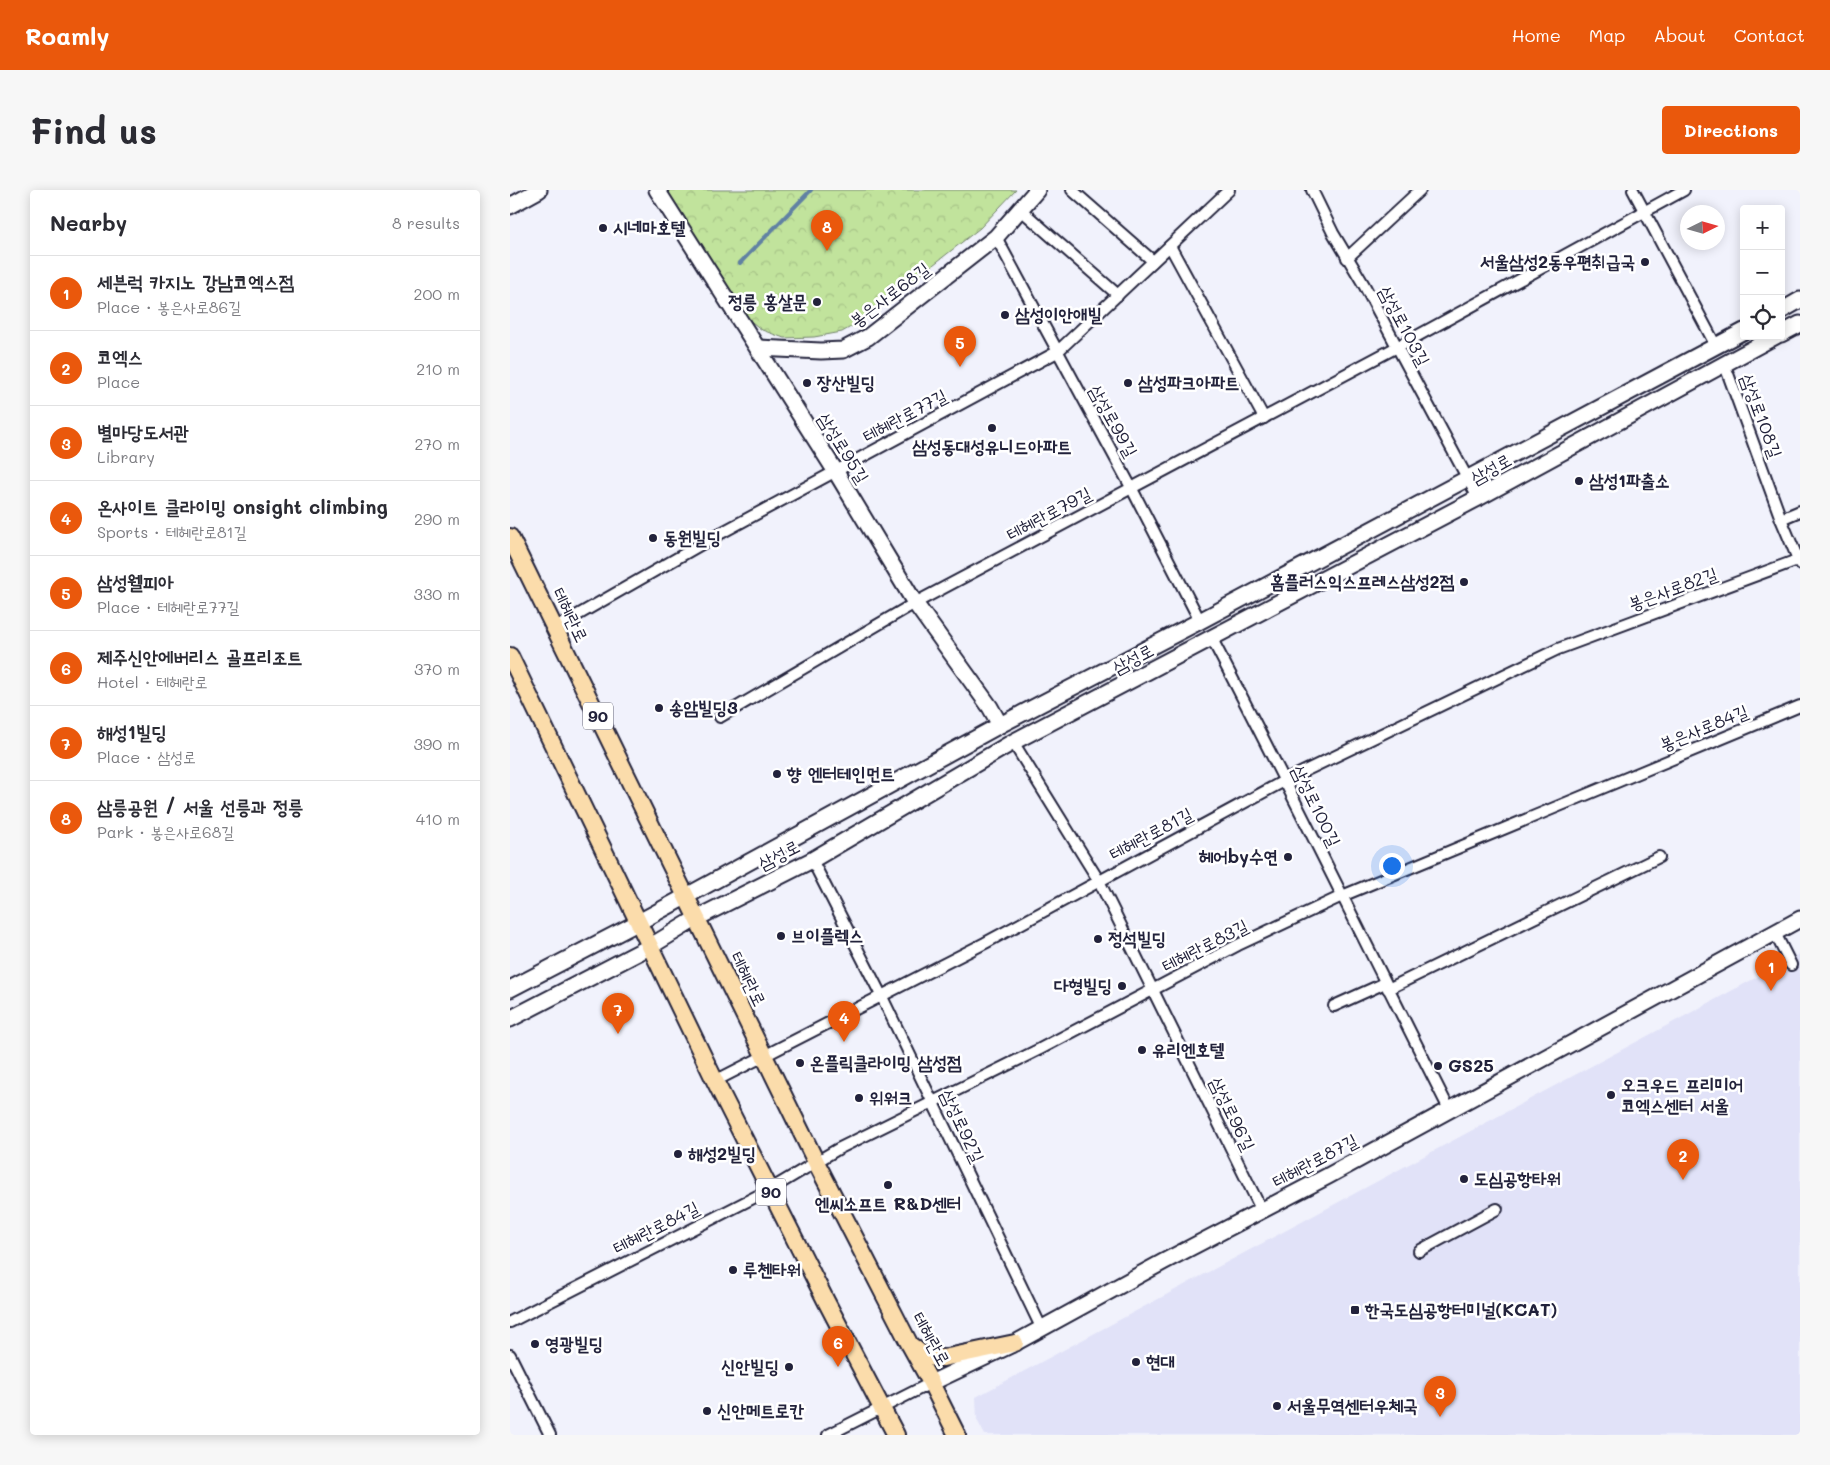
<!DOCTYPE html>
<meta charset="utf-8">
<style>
:root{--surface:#fff;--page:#f7f7f7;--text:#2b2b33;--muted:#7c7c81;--line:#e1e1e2;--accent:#ea580c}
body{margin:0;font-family:Mali,"Poor Story",sans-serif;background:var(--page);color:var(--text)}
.controls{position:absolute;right:15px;top:15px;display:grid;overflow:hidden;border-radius:5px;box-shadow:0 2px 12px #0003}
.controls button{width:45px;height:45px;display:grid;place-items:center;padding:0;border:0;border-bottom:1px solid var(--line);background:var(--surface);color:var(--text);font:25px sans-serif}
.compass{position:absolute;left:1170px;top:15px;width:45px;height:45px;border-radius:50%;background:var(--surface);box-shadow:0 2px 12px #0003;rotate:85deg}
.you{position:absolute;left:881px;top:675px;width:18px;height:18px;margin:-12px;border:4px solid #fff;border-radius:50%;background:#1a73e8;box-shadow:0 0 0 8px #1a73e833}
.badge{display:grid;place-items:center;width:32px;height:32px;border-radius:50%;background:var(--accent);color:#fff;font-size:16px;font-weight:700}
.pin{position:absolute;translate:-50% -41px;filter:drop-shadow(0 1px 2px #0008)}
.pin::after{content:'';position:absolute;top:26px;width:18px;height:15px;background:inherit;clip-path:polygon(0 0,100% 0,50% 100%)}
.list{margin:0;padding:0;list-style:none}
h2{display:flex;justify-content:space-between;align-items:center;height:65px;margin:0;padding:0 20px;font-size:21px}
h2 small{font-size:16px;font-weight:400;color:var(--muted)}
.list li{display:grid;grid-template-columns:32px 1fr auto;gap:15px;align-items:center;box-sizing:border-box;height:75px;padding:0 20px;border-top:1px solid var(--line)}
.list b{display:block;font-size:19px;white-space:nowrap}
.list p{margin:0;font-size:16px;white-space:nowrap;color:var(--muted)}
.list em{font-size:16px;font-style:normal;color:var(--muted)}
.icon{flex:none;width:28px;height:28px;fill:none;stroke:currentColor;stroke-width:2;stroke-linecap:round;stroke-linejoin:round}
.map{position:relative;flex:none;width:1290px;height:1245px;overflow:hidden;border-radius:5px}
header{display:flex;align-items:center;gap:30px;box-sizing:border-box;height:70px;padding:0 25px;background:var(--accent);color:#fff}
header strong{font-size:24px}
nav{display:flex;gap:28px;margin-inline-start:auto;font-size:18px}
.intro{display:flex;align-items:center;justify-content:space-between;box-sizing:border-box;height:120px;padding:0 30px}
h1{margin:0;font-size:35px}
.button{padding:12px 22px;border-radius:5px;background:var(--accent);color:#fff;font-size:18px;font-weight:700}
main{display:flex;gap:30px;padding:0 30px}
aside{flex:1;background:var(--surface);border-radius:5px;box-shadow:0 2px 12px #0003}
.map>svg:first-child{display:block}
.built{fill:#e1e2f8}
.park{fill:url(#park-crowns);stroke:#72826c}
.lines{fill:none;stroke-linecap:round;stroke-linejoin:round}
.stream{stroke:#6181a3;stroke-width:4}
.street-casing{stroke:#22223b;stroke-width:14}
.secondary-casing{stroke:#22223b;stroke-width:19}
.primary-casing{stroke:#22223b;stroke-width:20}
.street{stroke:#fff;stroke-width:10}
.secondary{stroke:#fff;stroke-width:15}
.primary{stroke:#fbdcab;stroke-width:16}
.poi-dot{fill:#22223b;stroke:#fff;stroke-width:2}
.labels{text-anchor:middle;stroke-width:5;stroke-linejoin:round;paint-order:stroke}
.shield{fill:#fff;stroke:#646476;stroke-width:1}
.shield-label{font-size:16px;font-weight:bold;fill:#22223b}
.poi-label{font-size:18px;font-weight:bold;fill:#22223b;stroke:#fff;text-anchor:start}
.street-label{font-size:18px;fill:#22223b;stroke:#fff}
</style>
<header>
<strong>Roamly</strong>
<nav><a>Home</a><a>Map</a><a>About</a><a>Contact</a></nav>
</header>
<div class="intro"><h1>Find us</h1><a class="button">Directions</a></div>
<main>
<aside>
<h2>Nearby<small>8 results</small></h2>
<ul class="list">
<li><span class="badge">1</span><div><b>세븐럭 카지노 강남코엑스점</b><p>Place · 봉은사로86길</p></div><em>200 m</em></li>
<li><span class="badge">2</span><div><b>코엑스</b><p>Place</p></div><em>210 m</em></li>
<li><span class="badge">3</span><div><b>별마당도서관</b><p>Library</p></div><em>270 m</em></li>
<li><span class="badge">4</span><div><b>온사이트 클라이밍 onsight climbing</b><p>Sports · 테헤란로81길</p></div><em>290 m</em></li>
<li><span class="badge">5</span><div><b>삼성웰피아</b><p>Place · 테헤란로77길</p></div><em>330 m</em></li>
<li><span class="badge">6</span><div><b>제주신안에버리스 골프리조트</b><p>Hotel · 테헤란로</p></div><em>370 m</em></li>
<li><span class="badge">7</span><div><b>해성1빌딩</b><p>Place · 삼성로</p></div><em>390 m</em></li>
<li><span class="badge">8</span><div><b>삼릉공원 / 서울 선릉과 정릉</b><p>Park · 봉은사로68길</p></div><em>410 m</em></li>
</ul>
</aside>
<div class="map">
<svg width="1290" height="1245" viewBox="0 0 1290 1245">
<defs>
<pattern id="park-crowns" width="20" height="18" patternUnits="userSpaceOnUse" patternTransform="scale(1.25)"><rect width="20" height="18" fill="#c1e39c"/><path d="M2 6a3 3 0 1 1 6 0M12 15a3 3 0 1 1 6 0" fill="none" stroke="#a6c287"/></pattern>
</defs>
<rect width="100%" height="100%" fill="#f1f2fc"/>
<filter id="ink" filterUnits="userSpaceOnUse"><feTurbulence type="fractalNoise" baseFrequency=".02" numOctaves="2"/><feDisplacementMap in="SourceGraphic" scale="10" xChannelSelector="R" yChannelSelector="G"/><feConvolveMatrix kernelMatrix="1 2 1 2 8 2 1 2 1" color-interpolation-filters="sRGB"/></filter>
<g filter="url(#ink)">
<path class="built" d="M 1290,764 L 1290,1245 L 475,1245 L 467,1230 L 466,1207 Z"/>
<path class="park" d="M 154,0 L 506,0 L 470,38 L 353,130 L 332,142 L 304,147 L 274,148 L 252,140 L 238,129 Z"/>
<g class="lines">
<path class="stream" d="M 230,73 L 301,0"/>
<g class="street-casing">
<g id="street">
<path d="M 562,0 L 643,71"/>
<path d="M 802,0 L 823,43 L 854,95 L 968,308"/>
<path d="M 1123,0 L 1206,156"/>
<path d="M 510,19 L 608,105"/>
<path d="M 486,47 L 622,299 L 690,431"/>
<path d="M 660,56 L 754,228"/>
<path d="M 837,68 L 910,0"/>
<path d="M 1214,173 L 1271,329 L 1290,374"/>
<path d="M 1271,329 L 1290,321"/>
<path d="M 45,438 L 211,343 L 547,162 L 719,0"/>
<path d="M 702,449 C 783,604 860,763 939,919"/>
<path d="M 210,527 L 405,413 L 887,157 L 1174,0"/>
<path d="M 503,552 L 589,691 L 752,1021"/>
<path d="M 302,670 L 372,807 L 531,1137"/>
<path d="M 1265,743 L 1281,775"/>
<path d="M 878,799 L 1149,667"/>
<path d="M 824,816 L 875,793"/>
<path d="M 205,891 L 475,753 L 776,590 L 1048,459 L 1290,369"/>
<path d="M 909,1061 L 987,1019"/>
<path d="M 0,1132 L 259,1000 L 328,959 L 530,859 L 728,755 L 832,706 L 1290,516"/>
<path d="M 0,1165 L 40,1245"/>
<path d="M 318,1245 L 421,1193"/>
</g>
</g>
<g class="secondary-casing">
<g id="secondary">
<path d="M 147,0 L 326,282 L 405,413 L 480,517 L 490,535"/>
<path d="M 0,16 L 29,0"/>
<path d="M 1271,121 L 1290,110"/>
<path d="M 1271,144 L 1290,134"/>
<path d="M 248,158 L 311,161 L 333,160 L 358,147 L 486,47 L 527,0"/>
<path d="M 0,799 L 129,732 L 490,535 L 690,431 L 1234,141"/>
<path d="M 0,829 L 141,756 L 187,728 L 302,670 L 503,552 L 968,308 L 1266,146"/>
<path d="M 421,1193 L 505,1153 L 653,1072 L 818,986 L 1290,729"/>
</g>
</g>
<g class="primary-casing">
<g id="primary">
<path d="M 0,347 L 306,972 L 400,1155 L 421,1193 L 447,1245"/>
<path d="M 0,466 L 205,891 L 316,1111 L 386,1245"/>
<path d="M 403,1157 L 415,1167 L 433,1168 L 505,1153"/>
</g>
</g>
<use href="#street" class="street"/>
<use href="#secondary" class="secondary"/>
<use href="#primary" class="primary"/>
</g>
</g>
<g class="poi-dot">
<circle cx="93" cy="38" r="5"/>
<circle cx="1135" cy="72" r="5"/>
<circle cx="307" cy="112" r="5"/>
<circle cx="495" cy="125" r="5"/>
<circle cx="297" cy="193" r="5"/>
<circle cx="618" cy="193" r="5"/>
<circle cx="482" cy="238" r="5"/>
<circle cx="1069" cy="291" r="5"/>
<circle cx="143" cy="348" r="5"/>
<circle cx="954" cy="392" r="5"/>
<circle cx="149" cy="518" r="5"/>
<circle cx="267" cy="584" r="5"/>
<circle cx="778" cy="667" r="5"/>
<circle cx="271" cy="746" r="5"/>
<circle cx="588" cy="749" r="5"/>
<circle cx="612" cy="796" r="5"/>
<circle cx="632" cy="860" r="5"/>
<circle cx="290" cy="873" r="5"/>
<circle cx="928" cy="876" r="5"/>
<circle cx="1101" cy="905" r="5"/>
<circle cx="349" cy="908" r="5"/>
<circle cx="168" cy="964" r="5"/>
<circle cx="954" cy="989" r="5"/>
<circle cx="378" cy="995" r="5"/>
<circle cx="223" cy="1080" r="5"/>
<rect x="840" y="1115" width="10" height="10" rx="2.5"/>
<circle cx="25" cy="1154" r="5"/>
<circle cx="626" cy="1172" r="5"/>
<circle cx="279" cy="1177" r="5"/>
<circle cx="767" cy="1216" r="5"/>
<circle cx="197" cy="1221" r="5"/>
</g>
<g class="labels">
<g class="shield">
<rect x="73" y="512.5" width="30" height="27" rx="4"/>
<rect x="246" y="988.5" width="30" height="27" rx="4"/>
</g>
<g class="shield-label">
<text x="88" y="532">90</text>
<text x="261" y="1008">90</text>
</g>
<g class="poi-label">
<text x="103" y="44">시네마호텔</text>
<text x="1125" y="78" text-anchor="end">서울삼성2동우편취급국</text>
<text x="297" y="118" text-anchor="end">정릉 홍살문</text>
<text x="505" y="131">삼성이안애빌</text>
<text x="307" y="199">장산빌딩</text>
<text x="628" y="199">삼성파크아파트</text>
<text x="482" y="263" text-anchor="middle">삼성동대성유니드아파트</text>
<text x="1079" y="297">삼성1파출소</text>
<text x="153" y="354">동원빌딩</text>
<text x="944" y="398" text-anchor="end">홈플러스익스프레스삼성2점</text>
<text x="159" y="524">송암빌딩3</text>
<text x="277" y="590">향 엔터테인먼트</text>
<text x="768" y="673" text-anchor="end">헤어by수연</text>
<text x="281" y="752">브이플렉스</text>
<text x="598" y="755">정석빌딩</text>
<text x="602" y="802" text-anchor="end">다형빌딩</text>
<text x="642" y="866">유리엔호텔</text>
<text x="300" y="879">온플릭클라이밍 삼성점</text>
<text x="938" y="882">GS25</text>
<text x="1111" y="901">오크우드 프리미어<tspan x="1111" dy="21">코엑스센터 서울</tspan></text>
<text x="359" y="914">위워크</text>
<text x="178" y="970">해성2빌딩</text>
<text x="964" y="995">도심공항타워</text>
<text x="378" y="1020" text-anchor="middle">엔씨소프트 R&amp;D센터</text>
<text x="233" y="1086">루첸타워</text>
<text x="855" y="1126">한국도심공항터미널(KCAT)</text>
<text x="35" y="1160">영광빌딩</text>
<text x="636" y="1178">현대</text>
<text x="269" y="1183" text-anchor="end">신안빌딩</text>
<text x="777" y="1222">서울무역센터우체국</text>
<text x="207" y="1227">신안메트로칸</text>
</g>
<g class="street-label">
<text transform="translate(380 105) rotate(-37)" y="6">봉은사로68길</text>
<text transform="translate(894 136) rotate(62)" y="6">삼성로103길</text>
<text transform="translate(395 226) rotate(-28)" y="6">테헤란로77길</text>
<text transform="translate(1251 226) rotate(70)" y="6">삼성로108길</text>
<text transform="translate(603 231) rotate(61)" y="6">삼성로99길</text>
<text transform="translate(333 258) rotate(58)" y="6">삼성로95길</text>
<text transform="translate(981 279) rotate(-29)" y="6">삼성로</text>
<text transform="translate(539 324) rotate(-28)" y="6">테헤란로79길</text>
<text transform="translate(1163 399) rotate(-20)" y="6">봉은사로82길</text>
<text transform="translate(60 425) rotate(64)" y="6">테헤란로</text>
<text transform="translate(623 469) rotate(-28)" y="6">삼성로</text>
<text transform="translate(1194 538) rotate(-22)" y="6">봉은사로84길</text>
<text transform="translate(806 616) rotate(64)" y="6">삼성로100길</text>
<text transform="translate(641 644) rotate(-28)" y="6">테헤란로81길</text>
<text transform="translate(269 665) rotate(-27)" y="6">삼성로</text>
<text transform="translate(695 756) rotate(-27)" y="6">테헤란로83길</text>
<text transform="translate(238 789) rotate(64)" y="6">테헤란로</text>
<text transform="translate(722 924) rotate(64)" y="6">삼성로96길</text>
<text transform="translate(452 936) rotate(65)" y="6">삼성로92길</text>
<text transform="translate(805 971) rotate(-28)" y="6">테헤란로87길</text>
<text transform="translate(146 1038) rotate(-27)" y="6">테헤란로84길</text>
<text transform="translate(421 1149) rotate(61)" y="6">테헤란로</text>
</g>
</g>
</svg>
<div class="controls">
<button>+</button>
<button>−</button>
<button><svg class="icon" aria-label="locate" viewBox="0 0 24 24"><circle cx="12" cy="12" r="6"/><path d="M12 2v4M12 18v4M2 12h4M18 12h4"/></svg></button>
</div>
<svg class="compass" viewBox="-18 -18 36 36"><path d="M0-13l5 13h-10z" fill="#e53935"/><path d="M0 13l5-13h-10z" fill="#7c7c81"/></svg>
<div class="you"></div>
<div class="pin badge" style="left:1261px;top:801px">1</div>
<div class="pin badge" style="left:1173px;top:990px">2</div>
<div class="pin badge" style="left:930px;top:1227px">3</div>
<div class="pin badge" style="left:334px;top:852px">4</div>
<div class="pin badge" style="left:450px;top:177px">5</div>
<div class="pin badge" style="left:328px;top:1177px">6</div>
<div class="pin badge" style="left:108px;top:844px">7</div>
<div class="pin badge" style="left:317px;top:61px">8</div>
</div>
</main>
